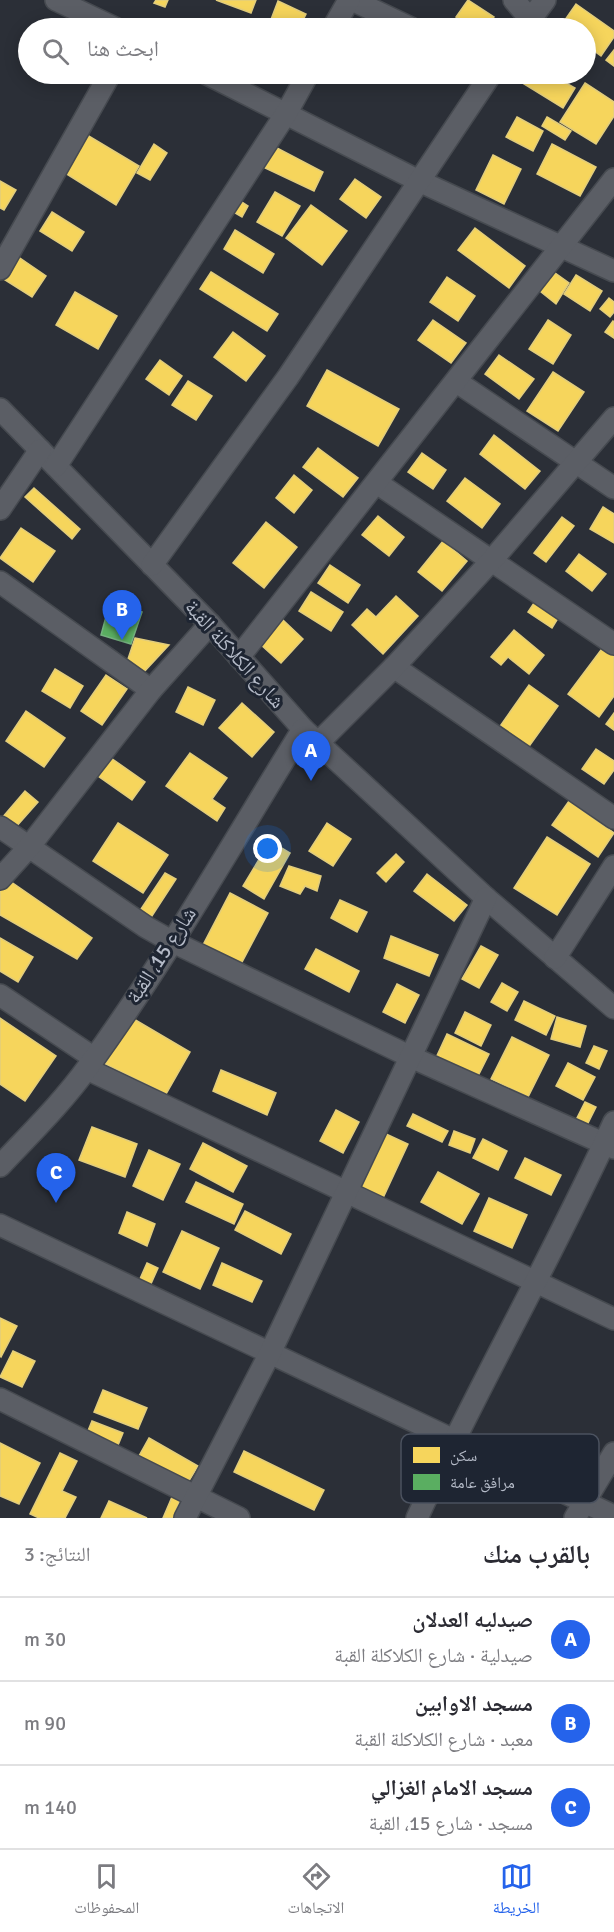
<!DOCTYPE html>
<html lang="ar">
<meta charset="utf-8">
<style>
:root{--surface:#fff;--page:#f7f7f7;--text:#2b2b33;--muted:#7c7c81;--line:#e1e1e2;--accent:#2563eb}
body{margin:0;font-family:Signika,"Noto Naskh Arabic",sans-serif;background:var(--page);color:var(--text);direction:rtl}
.you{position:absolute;left:268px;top:849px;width:21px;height:21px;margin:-15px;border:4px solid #fff;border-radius:50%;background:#1a73e8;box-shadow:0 0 0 9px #1a73e833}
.badge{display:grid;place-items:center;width:39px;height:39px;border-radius:50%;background:var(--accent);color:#fff;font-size:20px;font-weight:700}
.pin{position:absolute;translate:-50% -50px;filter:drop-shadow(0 2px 3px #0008)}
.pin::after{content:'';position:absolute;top:32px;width:21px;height:18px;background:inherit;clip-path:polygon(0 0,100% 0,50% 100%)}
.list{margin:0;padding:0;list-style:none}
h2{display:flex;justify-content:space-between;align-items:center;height:78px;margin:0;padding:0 24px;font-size:26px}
h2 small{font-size:20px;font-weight:400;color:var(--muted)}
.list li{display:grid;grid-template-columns:39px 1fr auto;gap:18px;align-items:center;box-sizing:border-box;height:84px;padding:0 24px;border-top:2px solid var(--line)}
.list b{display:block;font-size:22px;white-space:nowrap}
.list p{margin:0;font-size:20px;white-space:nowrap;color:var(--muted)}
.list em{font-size:20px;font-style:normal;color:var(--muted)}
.icon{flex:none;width:33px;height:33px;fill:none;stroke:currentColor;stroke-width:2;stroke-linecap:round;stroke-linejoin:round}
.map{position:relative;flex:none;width:614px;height:1518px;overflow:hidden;direction:ltr}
.search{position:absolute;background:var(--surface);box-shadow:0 3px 15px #0003;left:18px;right:18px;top:18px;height:66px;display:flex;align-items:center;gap:15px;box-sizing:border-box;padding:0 21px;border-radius:33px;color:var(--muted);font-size:22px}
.sheet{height:330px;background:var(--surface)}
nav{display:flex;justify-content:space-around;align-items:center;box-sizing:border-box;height:84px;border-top:2px solid var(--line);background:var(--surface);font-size:16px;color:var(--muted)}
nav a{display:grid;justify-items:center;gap:3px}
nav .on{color:var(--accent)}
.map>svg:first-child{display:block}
.homes{fill:#f6d55c;stroke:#e2cd7c;stroke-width:1.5}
.public{fill:#5aae61;stroke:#75b280;stroke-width:1.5}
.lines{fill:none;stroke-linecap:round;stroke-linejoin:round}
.street-casing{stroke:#464a50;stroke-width:24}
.street{stroke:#5b5e65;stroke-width:21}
.labels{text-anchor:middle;stroke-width:6;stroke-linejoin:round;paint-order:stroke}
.street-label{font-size:21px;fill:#b5bbc8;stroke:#1e2532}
.key{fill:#1e2532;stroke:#4b525f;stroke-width:1.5}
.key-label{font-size:16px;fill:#b5bbc8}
</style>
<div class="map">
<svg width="614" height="1518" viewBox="0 0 614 1518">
<rect width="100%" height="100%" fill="#2b2f37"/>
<g class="homes">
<path d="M 156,0 L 168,0 L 165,7 L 154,3 Z"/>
<path d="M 216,0 L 256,0 L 251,13 Z"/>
<path d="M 468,0 L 494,17 L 486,28 L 473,28 L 456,17 Z"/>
<path d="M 278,1 L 306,14 L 299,28 L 285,28 L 270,22 Z"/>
<path d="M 576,4 L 614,31 L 614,37 L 601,56 L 586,45 L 586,28 L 560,27 Z"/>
<path d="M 614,50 L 614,66 L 606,60 Z"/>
<path d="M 266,74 L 284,74 L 280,81 Z"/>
<path d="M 519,74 L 550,74 L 575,88 L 563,108 L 516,79 Z"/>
<path d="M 585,83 L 614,102 L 614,116 L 596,144 L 560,122 Z"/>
<path d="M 517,117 L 543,131 L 533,151 L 506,137 Z"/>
<path d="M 547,117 L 571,131 L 565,140 L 542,126 Z"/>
<path d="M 87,135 L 139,166 L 116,205 L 65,173 Z"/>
<path d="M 154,144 L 167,153 L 150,180 L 137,173 Z"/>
<path d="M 552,144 L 596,167 L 580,196 L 537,174 Z"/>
<path d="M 275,147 L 323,172 L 314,191 L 265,168 Z"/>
<path d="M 493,155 L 521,169 L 504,204 L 476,190 Z"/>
<path d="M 355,179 L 381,197 L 366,218 L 340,199 Z"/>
<path d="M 0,181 L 16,190 L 4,210 L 0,208 Z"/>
<path d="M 275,192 L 300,206 L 282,236 L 257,222 Z"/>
<path d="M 237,199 L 248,206 L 242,217 L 230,210 Z"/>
<path d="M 311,205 L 347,231 L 322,265 L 286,238 Z"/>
<path d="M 52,212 L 84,232 L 72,251 L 40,231 Z"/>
<path d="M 475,228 L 525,266 L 509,288 L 458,250 Z"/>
<path d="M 235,230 L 274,254 L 263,273 L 224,249 Z"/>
<path d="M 17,256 L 46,276 L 32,297 L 2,278 Z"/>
<path d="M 551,270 L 569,283 L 556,304 L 536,288 Z"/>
<path d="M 211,272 L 278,314 L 267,331 L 200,289 Z"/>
<path d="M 576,275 L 602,291 L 590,311 L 564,294 Z"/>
<path d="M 447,277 L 475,296 L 458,321 L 430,302 Z"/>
<path d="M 75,292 L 117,316 L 98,349 L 56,325 Z"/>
<path d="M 609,298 L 614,302 L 614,312 L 610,317 L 600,309 Z"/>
<path d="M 433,320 L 466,343 L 451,363 L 418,340 Z"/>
<path d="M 548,320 L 571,335 L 553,364 L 529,349 Z"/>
<path d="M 613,321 L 614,322 L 614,338 L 605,332 Z"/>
<path d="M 233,332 L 265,356 L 246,381 L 214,357 Z"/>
<path d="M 499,355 L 534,379 L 519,399 L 485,374 Z"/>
<path d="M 160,360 L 182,376 L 169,395 L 146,379 Z"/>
<path d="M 327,370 L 399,409 L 378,446 L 307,406 Z"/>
<path d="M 553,372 L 584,392 L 558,431 L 527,411 Z"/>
<path d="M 188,381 L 212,396 L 196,420 L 172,405 Z"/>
<path d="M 494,435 L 540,471 L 525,489 L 480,454 Z"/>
<path d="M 318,448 L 358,478 L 343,497 L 303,467 Z"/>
<path d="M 422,453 L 446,470 L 433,489 L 408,472 Z"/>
<path d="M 294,475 L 312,490 L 294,513 L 276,498 Z"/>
<path d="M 465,478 L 500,504 L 482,528 L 447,501 Z"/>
<path d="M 34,488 L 80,529 L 72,539 L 25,497 Z"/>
<path d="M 603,507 L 614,514 L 614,543 L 590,529 Z"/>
<path d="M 378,516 L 404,537 L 389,556 L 362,535 Z"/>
<path d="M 562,517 L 574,526 L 546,562 L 534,553 Z"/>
<path d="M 266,522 L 297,547 L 264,588 L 233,563 Z"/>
<path d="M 21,528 L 55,551 L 33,582 L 0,558 Z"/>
<path d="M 443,541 L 467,561 L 442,591 L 418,572 Z"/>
<path d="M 579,554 L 606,574 L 592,591 L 566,571 Z"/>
<path d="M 330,565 L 360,585 L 348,603 L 318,583 Z"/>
<path d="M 311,592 L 343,612 L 331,631 L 299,611 Z"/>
<path d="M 396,596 L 418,616 L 383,654 L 352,625 L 367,609 L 376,617 Z"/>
<path d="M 536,600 L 560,615 L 552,628 L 528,612 Z"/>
<path d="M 283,620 L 303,639 L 281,663 L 260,644 Z"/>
<path d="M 514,630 L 544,655 L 529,674 L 508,657 L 501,665 L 491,657 Z"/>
<path d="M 135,638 L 169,645 L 142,674 L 126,665 Z"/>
<path d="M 604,646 L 614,653 L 614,696 L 599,717 L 568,694 Z"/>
<path d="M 55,669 L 83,686 L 70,708 L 42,691 Z"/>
<path d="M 106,675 L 127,689 L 102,725 L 81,711 Z"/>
<path d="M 529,685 L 558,706 L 525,752 L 496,732 Z"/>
<path d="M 188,687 L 215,700 L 203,725 L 176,712 Z"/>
<path d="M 242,703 L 274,732 L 252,757 L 219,728 Z"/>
<path d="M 26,711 L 65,738 L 44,767 L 6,741 Z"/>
<path d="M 614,713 L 614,730 L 606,724 Z"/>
<path d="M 596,749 L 614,761 L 614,770 L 604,784 L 582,769 Z"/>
<path d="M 190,753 L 227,778 L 212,799 L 225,808 L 217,821 L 166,786 Z"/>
<path d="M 111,758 L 145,782 L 132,800 L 98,776 Z"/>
<path d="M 25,791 L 38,802 L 15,828 L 2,818 Z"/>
<path d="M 569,801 L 614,833 L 598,857 L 552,825 Z"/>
<path d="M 118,823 L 168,855 L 143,893 L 93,861 Z"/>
<path d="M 327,823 L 351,839 L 333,866 L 309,851 Z"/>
<path d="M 547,837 L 590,864 L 557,915 L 514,888 Z"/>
<path d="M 270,841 L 290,853 L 264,899 L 243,886 Z"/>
<path d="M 396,854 L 404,862 L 386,882 L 377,873 Z"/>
<path d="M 289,866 L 321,876 L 317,891 L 305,886 L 300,894 L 280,886 Z"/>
<path d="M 165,873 L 176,879 L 150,919 L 139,912 Z"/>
<path d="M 427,874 L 467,905 L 454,921 L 414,891 Z"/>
<path d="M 7,879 L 92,938 L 77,959 L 0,915 L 0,887 Z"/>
<path d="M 230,893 L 268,913 L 241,964 L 203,945 Z"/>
<path d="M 340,900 L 367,912 L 357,932 L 331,918 Z"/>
<path d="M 391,936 L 438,955 L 429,976 L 384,958 Z"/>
<path d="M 0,938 L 33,957 L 18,982 L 0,971 Z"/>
<path d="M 481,946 L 498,955 L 479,988 L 462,979 Z"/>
<path d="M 316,949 L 359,971 L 349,992 L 305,969 Z"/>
<path d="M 502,983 L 518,992 L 507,1011 L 491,1002 Z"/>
<path d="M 397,984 L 419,995 L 405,1023 L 383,1012 Z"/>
<path d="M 524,1001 L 555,1016 L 546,1035 L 515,1020 Z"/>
<path d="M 465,1012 L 491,1025 L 481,1046 L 455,1033 Z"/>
<path d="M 557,1017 L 586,1026 L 580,1047 L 551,1039 Z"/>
<path d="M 0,1018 L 56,1056 L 25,1101 L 0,1084 Z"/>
<path d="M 132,1018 L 190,1052 L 166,1094 L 105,1064 Z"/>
<path d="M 447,1034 L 489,1054 L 476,1080 L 435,1060 Z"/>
<path d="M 512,1037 L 549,1055 L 528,1097 L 491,1079 Z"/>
<path d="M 594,1046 L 607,1051 L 599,1069 L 586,1063 Z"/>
<path d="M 568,1063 L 595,1077 L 583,1100 L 556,1086 Z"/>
<path d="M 221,1070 L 276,1093 L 267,1115 L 213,1091 Z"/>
<path d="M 585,1102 L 596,1107 L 585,1129 L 574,1124 Z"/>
<path d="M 336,1110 L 359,1122 L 343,1153 L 320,1141 Z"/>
<path d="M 413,1114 L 448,1131 L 442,1142 L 407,1126 Z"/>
<path d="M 92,1127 L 137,1144 L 125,1177 L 79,1160 Z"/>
<path d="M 454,1131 L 475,1139 L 470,1153 L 449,1145 Z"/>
<path d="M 386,1134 L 408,1144 L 383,1198 L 361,1188 Z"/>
<path d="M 483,1139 L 507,1151 L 498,1170 L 473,1158 Z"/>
<path d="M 203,1143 L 247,1166 L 233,1192 L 190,1169 Z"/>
<path d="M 149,1150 L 180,1164 L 163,1200 L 133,1186 Z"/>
<path d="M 525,1158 L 561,1175 L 551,1195 L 515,1178 Z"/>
<path d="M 438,1172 L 479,1194 L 462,1224 L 421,1202 Z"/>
<path d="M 196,1182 L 243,1204 L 234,1224 L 186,1202 Z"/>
<path d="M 489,1198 L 527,1215 L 512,1248 L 474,1231 Z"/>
<path d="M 245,1211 L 291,1234 L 281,1254 L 235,1230 Z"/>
<path d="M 127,1212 L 155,1224 L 147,1246 L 119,1233 Z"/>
<path d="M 182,1231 L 219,1248 L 200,1289 L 163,1272 Z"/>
<path d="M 147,1263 L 158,1268 L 150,1286 L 139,1281 Z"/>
<path d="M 222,1263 L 262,1281 L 252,1302 L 213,1285 Z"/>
<path d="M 0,1318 L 17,1326 L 1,1357 L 0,1356 Z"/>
<path d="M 13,1351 L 35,1361 L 22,1387 L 0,1377 Z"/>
<path d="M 103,1390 L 147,1408 L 138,1429 L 94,1412 Z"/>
<path d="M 92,1421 L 123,1433 L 116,1450 L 85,1438 Z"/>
<path d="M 149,1438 L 198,1466 L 187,1484 L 139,1456 Z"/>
<path d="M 0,1443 L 40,1463 L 19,1504 L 0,1496 Z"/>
<path d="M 244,1451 L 324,1490 L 314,1510 L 234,1472 Z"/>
<path d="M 60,1453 L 77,1461 L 62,1491 L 76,1497 L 65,1518 L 39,1518 L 30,1514 Z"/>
<path d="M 172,1497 L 180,1500 L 173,1518 L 163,1518 Z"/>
<path d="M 109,1501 L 147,1518 L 101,1518 Z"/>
</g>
<path class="public" d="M 110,602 L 142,612 L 131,644 L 101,635 Z"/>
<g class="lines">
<g class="street-casing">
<g id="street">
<path d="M 56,0 L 115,28"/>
<path d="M 352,0 L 411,28"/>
<path d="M 514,0 L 531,20"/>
<path d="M 333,28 L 349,0"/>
<path d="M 524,28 L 545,0"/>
<path d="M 207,74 L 419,181 L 614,271"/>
<path d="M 0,269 L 110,74"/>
<path d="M 457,382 L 614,488"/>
<path d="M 0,409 L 210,624 L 303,729 L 486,898 L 614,1008"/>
<path d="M 56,466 L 287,112 L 308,74"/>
<path d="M 377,483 L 614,644"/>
<path d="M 0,509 L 40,450"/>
<path d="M 152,565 L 288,377 L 491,74"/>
<path d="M 0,582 L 151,690"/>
<path d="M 239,657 L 614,179"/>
<path d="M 394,667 L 614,818"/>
<path d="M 318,743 L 394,667 L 492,560 L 614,418"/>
<path d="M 0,827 L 146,927 L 171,941 L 411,1057 L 614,1148"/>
<path d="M 0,879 L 29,847 L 151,690 L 210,624"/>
<path d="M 555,958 L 614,866"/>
<path d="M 0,995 L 94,1058"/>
<path d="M 87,1069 L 614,1319"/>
<path d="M 0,1166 C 30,1134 62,1103 88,1067 C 166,960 233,842 303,729"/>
<path d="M 0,1225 L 614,1516"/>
<path d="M 0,1399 L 239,1518"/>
<path d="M 185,1518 L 270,1353 L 486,898"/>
<path d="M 417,1518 C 479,1384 553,1256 614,1122"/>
<path d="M 575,1518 L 614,1453"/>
</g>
</g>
<use href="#street" class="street"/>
</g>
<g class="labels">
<g class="street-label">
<text transform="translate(235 654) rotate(48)" y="7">شارع الكلاكلة القبة</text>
<text transform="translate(161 955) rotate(-57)" y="7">شارع 15، القبة</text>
</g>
</g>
<rect x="401" y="1434" width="198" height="69" rx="9" class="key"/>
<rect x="413" y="1447" width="27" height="16" fill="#f6d55c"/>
<rect x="413" y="1474" width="27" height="16" fill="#5aae61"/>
<g class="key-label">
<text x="450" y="1461">سكن</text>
<text x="450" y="1488">مرافق عامة</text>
</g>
</svg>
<div class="you"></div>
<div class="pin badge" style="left:311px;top:781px">A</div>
<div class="pin badge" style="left:122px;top:640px">B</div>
<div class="pin badge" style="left:56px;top:1203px">C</div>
<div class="search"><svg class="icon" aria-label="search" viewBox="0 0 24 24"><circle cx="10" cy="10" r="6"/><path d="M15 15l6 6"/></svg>ابحث هنا</div>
</div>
<section class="sheet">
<h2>بالقرب منك<small>النتائج: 3</small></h2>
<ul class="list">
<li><span class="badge">A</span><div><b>صيدليه العدلان</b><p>صيدلية · شارع الكلاكلة القبة</p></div><em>30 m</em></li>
<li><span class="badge">B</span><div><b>مسجد الاوابين</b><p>معبد · شارع الكلاكلة القبة</p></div><em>90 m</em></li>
<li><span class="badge">C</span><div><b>مسجد الامام الغزالي</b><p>مسجد · شارع 15، القبة</p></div><em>140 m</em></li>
</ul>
</section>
<nav>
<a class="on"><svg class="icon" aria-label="map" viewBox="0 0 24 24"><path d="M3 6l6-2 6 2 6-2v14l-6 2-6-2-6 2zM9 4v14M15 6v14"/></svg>الخريطة</a>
<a><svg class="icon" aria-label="directions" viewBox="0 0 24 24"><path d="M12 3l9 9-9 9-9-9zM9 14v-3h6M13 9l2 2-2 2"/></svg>الاتجاهات</a>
<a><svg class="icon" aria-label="saved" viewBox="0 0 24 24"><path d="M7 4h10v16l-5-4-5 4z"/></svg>المحفوظات</a>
</nav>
